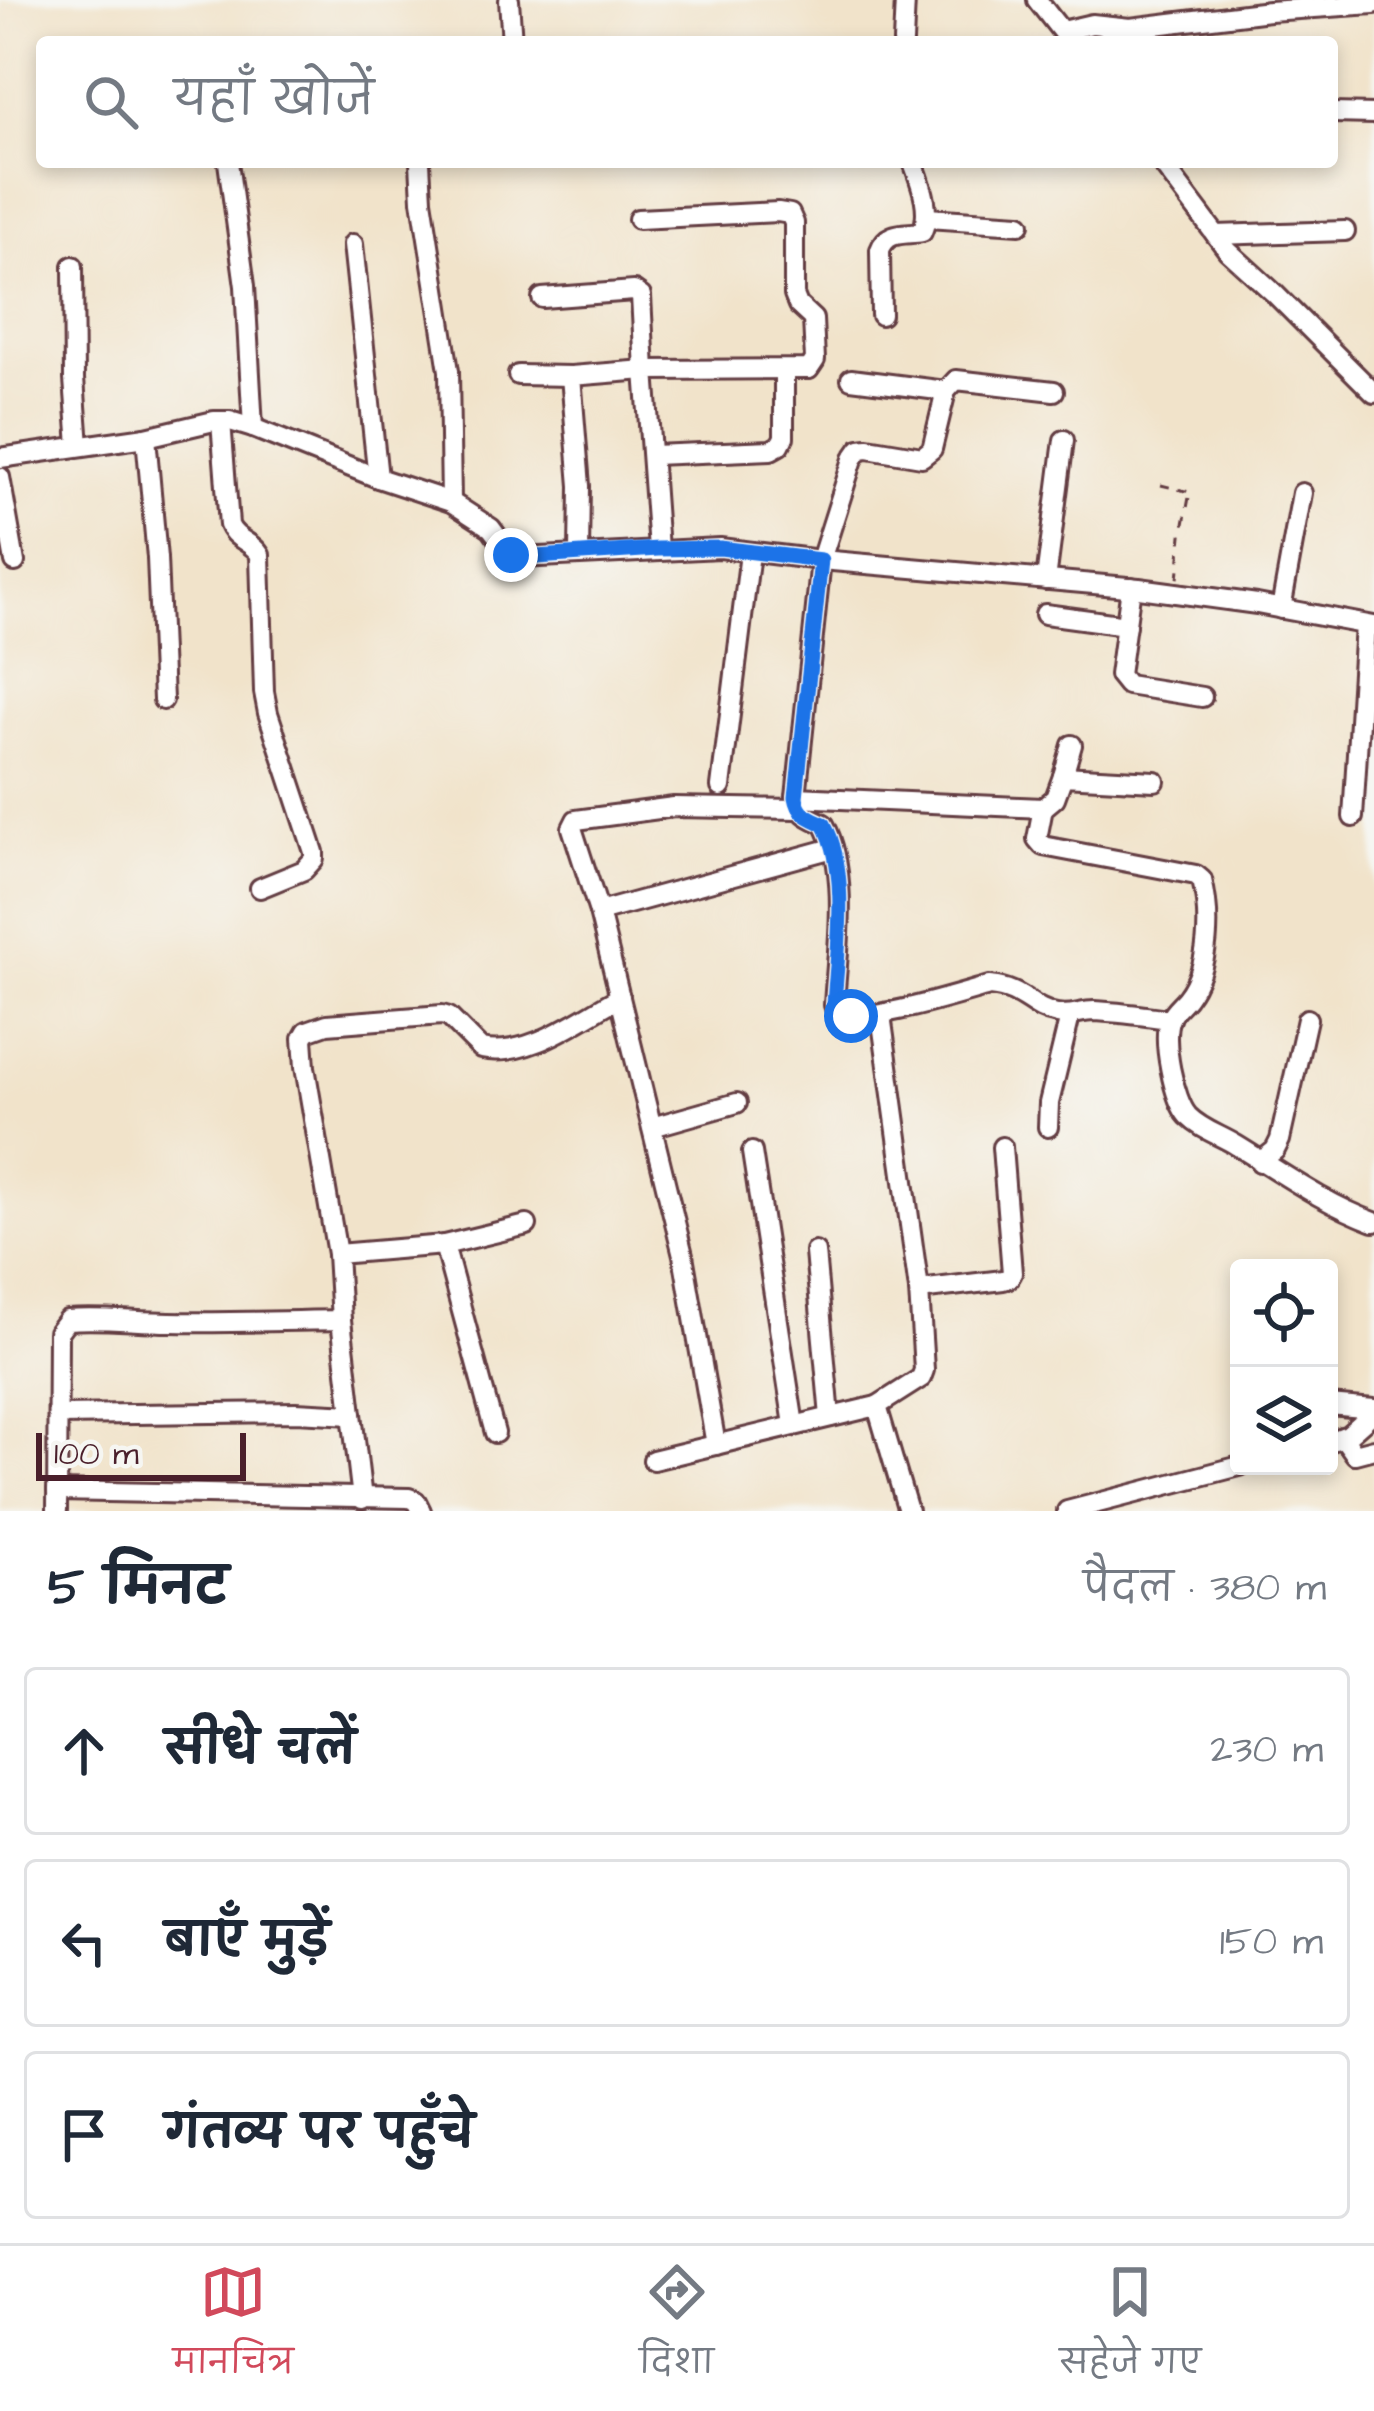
<!DOCTYPE html>
<html lang="hi">
<meta charset="utf-8">
<style>
:root{--surface:#fff;--page:#f6f6f7;--text:#1f2937;--muted:#747a83;--line:#e0e1e3;--accent:#d1495b}
body{margin:0;font-family:"Architects Daughter","Playpen Sans Deva",sans-serif;background:var(--page);color:var(--text)}
.controls{position:absolute;right:36px;bottom:36px;display:grid;overflow:hidden;border-radius:12px;box-shadow:0 6px 18px #0003}
.controls button{width:108px;height:108px;display:grid;place-items:center;padding:0;border:0;border-bottom:3px solid var(--line);background:var(--surface);color:var(--text);font:60px sans-serif}
.scale{position:absolute;left:36px;bottom:30px;width:210px;box-sizing:border-box;padding-left:12px;border:6px solid #4a1f2b;border-top:0;font-size:33px;line-height:42px;white-space:nowrap;color:#4a1f2b;-webkit-text-stroke:9px #f6f6f2;paint-order:stroke}
.stop{position:absolute;width:36px;height:36px;margin:-27px;border:9px solid #1a73e8;border-radius:50%;background:#fff}
.stop.end{background:#1a73e8;border-color:#fff;box-shadow:0 3px 12px #0008}
.list{margin:0;padding:0;list-style:none}
h2{display:flex;justify-content:space-between;align-items:center;height:156px;margin:0;padding:0 48px;font-size:51px}
h2 small{font-size:39px;font-weight:400;color:var(--muted)}
.list li{display:grid;grid-template-columns:78px 1fr auto;gap:36px;align-items:center;box-sizing:border-box;height:168px;margin:0 24px 24px;padding:0 24px;border:3px solid var(--line);border-radius:12px}
.list b{display:block;font-size:45px;white-space:nowrap}
.list em{font-size:39px;font-style:normal;color:var(--muted)}
.icon{flex:none;width:66px;height:66px;fill:none;stroke:currentColor;stroke-width:2;stroke-linecap:round;stroke-linejoin:round}
.map{position:relative;flex:none;width:1374px;height:1511px;overflow:hidden}
.search{position:absolute;background:var(--surface);box-shadow:0 6px 18px #0003;left:36px;right:36px;top:36px;height:132px;display:flex;align-items:center;gap:30px;box-sizing:border-box;padding:0 42px;border-radius:12px;color:var(--muted);font-size:45px}
.sheet{height:732px;background:var(--surface)}
nav{display:flex;justify-content:space-around;align-items:center;box-sizing:border-box;height:168px;border-top:3px solid var(--line);background:var(--surface);font-size:33px;color:var(--muted)}
nav a{display:grid;justify-items:center;gap:6px}
nav .on{color:var(--accent)}
.map>svg:first-child{display:block}
.lines{fill:none;stroke-linecap:round;stroke-linejoin:round}
.minor-casing{stroke:#633c43;stroke-width:24}
.path{stroke:#633c43;stroke-width:3;stroke-dasharray:9 9;stroke-linecap:butt}
.minor{stroke:#fff;stroke-width:18}
.route{stroke:#1a73e8;stroke-width:15}
</style>
<div class="map">
<svg width="1374" height="1511" viewBox="0 0 1374 1511">
<rect width="100%" height="100%" fill="#f6f6f2"/>
<filter id="ink" filterUnits="userSpaceOnUse"><feTurbulence type="fractalNoise" baseFrequency=".00833" numOctaves="2"/><feDisplacementMap in="SourceGraphic" scale="24" xChannelSelector="R" yChannelSelector="G"/><feConvolveMatrix kernelMatrix="1 2 1 2 8 2 1 2 1" color-interpolation-filters="sRGB"/></filter>
<filter id="wash" filterUnits="userSpaceOnUse"><feTurbulence type="fractalNoise" baseFrequency=".004" numOctaves="4" result="noise"/><feDisplacementMap in="SourceGraphic" scale="48" xChannelSelector="R" yChannelSelector="G"/><feGaussianBlur stdDeviation="2.7" result="paint"/><feColorMatrix in="noise" values="0 0 0 0 0 0 0 0 0 0 0 0 0 0 0 0 0 1.4 0 .05"/><feComposite in="paint" operator="in"/></filter>
<g filter="url(#wash)">
<rect width="100%" height="100%" fill="#f1e3ca"/>
</g>
<g filter="url(#ink)">
<g class="lines">
<g class="minor-casing">
<g id="minor">
<path d="M 509,0 L 512,42"/>
<path d="M 1037,0 L 1070,42"/>
<path d="M 1062,31 L 1092,24 L 1130,28 L 1269,11 L 1374,4"/>
<path d="M 903,42 L 905,0"/>
<path d="M 1332,113 L 1374,114"/>
<path d="M 228,162 L 245,286 L 253,428"/>
<path d="M 420,162 L 422,200 L 449,371 L 451,502"/>
<path d="M 1161,162 L 1228,251 L 1273,292 L 1374,393"/>
<path d="M 927,218 L 1020,224"/>
<path d="M 638,219 L 778,212 L 790,214 L 794,223 L 794,295 L 798,305 L 813,319 L 815,360 L 809,369 L 645,370 L 658,549"/>
<path d="M 1216,235 L 1345,231"/>
<path d="M 353,244 L 378,478"/>
<path d="M 73,266 L 74,379 L 79,446"/>
<path d="M 542,298 L 634,291 L 641,296 L 645,370 L 571,376 L 580,486 L 579,554"/>
<path d="M 881,315 L 880,250 C 887,230 904,235 922,232 C 932,210 921,184 913,162"/>
<path d="M 518,375 L 571,376"/>
<path d="M 851,379 L 946,391"/>
<path d="M 1054,391 L 956,380 L 946,391 L 932,449 L 922,457 L 868,448 L 860,449 L 853,459 L 821,560 L 796,797 C 799,814 809,817 824,824 C 850,871 837,952 834,1005 C 835,1008 836,1011 838,1013 C 856,1027 964,993 989,986 C 1025,989 1029,1009 1057,1014 C 1070,1017 1081,1011 1094,1011 C 1119,1012 1145,1016 1170,1019"/>
<path d="M 221,421 L 229,525 C 236,541 252,541 260,555 L 264,692 L 268,713 L 314,852 L 314,859 L 304,870 L 260,888"/>
<path d="M 146,437 L 157,558 L 163,700"/>
<path d="M 653,455 L 771,450 L 780,445 L 784,437 L 784,371"/>
<path d="M 0,458 L 146,437 L 214,421 L 230,421 L 253,428 L 378,478 L 451,502 L 491,528 L 511,555 L 520,558 L 720,548 L 821,560 L 1139,588 L 1257,604 L 1374,626"/>
<path d="M 0,477 L 15,562"/>
<path d="M 1046,580 L 1064,440"/>
<path d="M 1131,587 L 1119,675 L 1127,685 L 1202,697"/>
<path d="M 1281,609 L 1302,493"/>
<path d="M 1045,614 L 1126,625"/>
<path d="M 1063,776 L 1072,745"/>
<path d="M 721,787 L 750,553"/>
<path d="M 796,797 L 1043,808 L 1055,798 L 1063,776 L 1155,781"/>
<path d="M 1043,808 L 1037,839 L 1043,846 L 1196,875 L 1202,880 C 1211,916 1210,967 1187,997 C 1182,1004 1173,1010 1170,1018 C 1161,1038 1174,1101 1188,1116 C 1202,1130 1220,1135 1236,1145 C 1282,1173 1323,1203 1374,1222"/>
<path d="M 1353,817 L 1365,625"/>
<path d="M 599,912 L 572,828 L 576,820 L 674,807 L 798,809"/>
<path d="M 881,1015 L 919,1290"/>
<path d="M 652,1127 L 737,1103"/>
<path d="M 1048,1127 L 1049,1103 L 1070,1016"/>
<path d="M 752,1152 L 794,1425"/>
<path d="M 1260,1162 L 1275,1150 L 1280,1140 L 1307,1019"/>
<path d="M 444,1245 L 527,1225"/>
<path d="M 815,1252 L 830,1417"/>
<path d="M 337,1254 L 305,1067 L 303,1038 L 307,1031 L 327,1024 L 442,1015 L 449,1017 L 481,1049 C 528,1059 579,1019 620,997"/>
<path d="M 1329,1405 L 1374,1409"/>
<path d="M 58,1415 L 296,1412 L 352,1415"/>
<path d="M 1343,1437 L 1355,1454 L 1374,1449"/>
<path d="M 1329,1442 L 1348,1435 L 1374,1412"/>
<path d="M 716,1445 L 683,1255 L 599,912 L 833,848"/>
<path d="M 653,1460 L 877,1406"/>
<path d="M 57,1491 L 409,1498 L 416,1501 L 421,1511"/>
<path d="M 362,1499 L 341,1320 L 337,1254 L 444,1245 L 495,1433"/>
<path d="M 57,1511 L 58,1332 L 67,1320 C 101,1317 136,1322 170,1322 C 227,1323 284,1321 341,1320"/>
<path d="M 908,1511 L 877,1406 L 921,1378 L 924,1370 L 919,1290 L 1003,1280 L 1009,1278 L 1012,1273 L 1002,1147"/>
<path d="M 1067,1511 L 1240,1466"/>
</g>
</g>
<path class="path" d="M 1161,485 L 1190,492 L 1182,535 L 1178,579"/>
<use href="#minor" class="minor"/>
</g>
</g>
<g class="lines" filter="url(#ink)">
<path class="route" d="M 511,555 L 520,558 L 537,557 L 658,549 L 720,548 L 821,560 L 796,797 C 799,815 809,817 824,824 C 850,871 837,952 834,1005 L 839,1013 L 851,1016"/>
</g>
</svg>
<div class="controls">
<button><svg class="icon" aria-label="locate" viewBox="0 0 24 24"><circle cx="12" cy="12" r="6"/><path d="M12 2v4M12 18v4M2 12h4M18 12h4"/></svg></button>
<button><svg class="icon" aria-label="layers" viewBox="0 0 24 24"><path d="M12 4l9 5-9 5-9-5zM3 14l9 5 9-5"/></svg></button>
</div>
<div class="scale">100 m</div>
<div class="stop" style="left:851px;top:1016px"></div>
<div class="stop end" style="left:511px;top:555px"></div>
<div class="search"><svg class="icon" aria-label="search" viewBox="0 0 24 24"><circle cx="10" cy="10" r="6"/><path d="M15 15l6 6"/></svg>यहाँ खोजें</div>
</div>
<section class="sheet">
<h2>5 मिनट<small>पैदल · 380 m</small></h2>
<ul class="list">
<li><svg class="icon" aria-label="ahead" viewBox="0 0 24 24"><path d="M12 20V5M6 11l6-6 6 6"/></svg><div><b>सीधे चलें</b></div><em>230 m</em></li>
<li><svg class="icon" aria-label="left" viewBox="0 0 24 24"><path d="M17 20v-9H6M10 6l-5 5 5 5"/></svg><div><b>बाएँ मुड़ें</b></div><em>150 m</em></li>
<li><svg class="icon" aria-label="arrive" viewBox="0 0 24 24"><path d="M6 21V4h12l-3 4 3 4H6"/></svg><div><b>गंतव्य पर पहुँचे</b></div></li>
</ul>
</section>
<nav>
<a class="on"><svg class="icon" aria-label="map" viewBox="0 0 24 24"><path d="M3 6l6-2 6 2 6-2v14l-6 2-6-2-6 2zM9 4v14M15 6v14"/></svg>मानचित्र</a>
<a><svg class="icon" aria-label="directions" viewBox="0 0 24 24"><path d="M12 3l9 9-9 9-9-9zM9 14v-3h6M13 9l2 2-2 2"/></svg>दिशा</a>
<a><svg class="icon" aria-label="saved" viewBox="0 0 24 24"><path d="M7 4h10v16l-5-4-5 4z"/></svg>सहेजे गए</a>
</nav>
